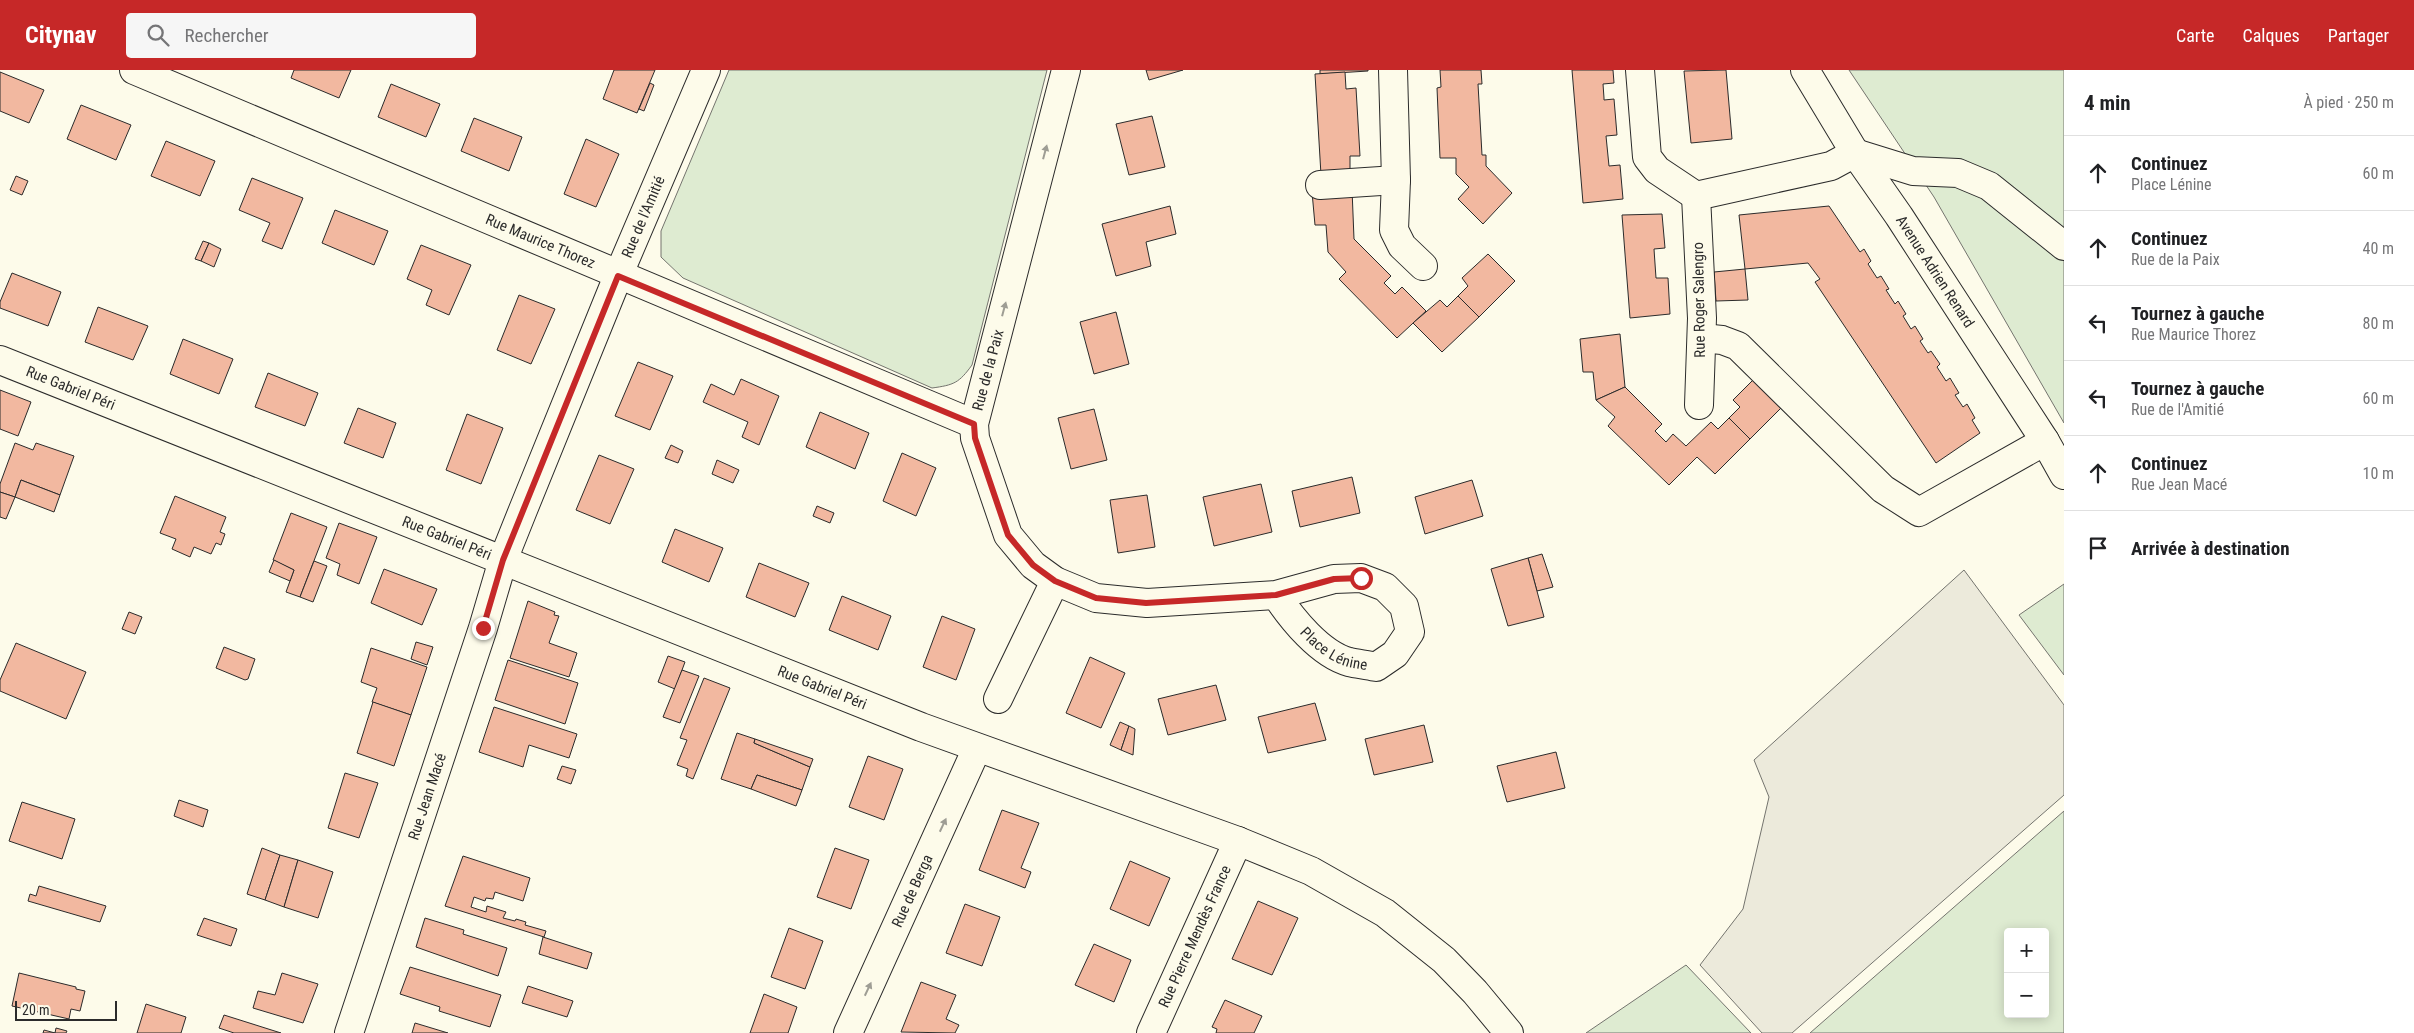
<!DOCTYPE html>
<html lang="fr">
<meta charset="utf-8">
<style>
:root{--surface:#fff;--page:#f6f6f6;--text:#202124;--muted:#757577;--line:#e0e0e0;--accent:#c62828}
body{margin:0;font-family:"Roboto Condensed",sans-serif;background:var(--page);color:var(--text)}
.controls{position:absolute;right:15px;bottom:15px;display:grid;overflow:hidden;border-radius:5px;box-shadow:0 2px 12px #0003}
.controls button{width:45px;height:45px;display:grid;place-items:center;padding:0;border:0;border-bottom:1px solid var(--line);background:var(--surface);color:var(--text);font:25px sans-serif}
.scale{position:absolute;left:15px;bottom:12px;width:102px;box-sizing:border-box;padding-left:5px;border:2px solid #2b2b2b;border-top:0;font-size:14px;line-height:18px;white-space:nowrap;color:#2b2b2b;-webkit-text-stroke:4px #fdfbea;paint-order:stroke}
.stop{position:absolute;width:15px;height:15px;margin:-11px;border:4px solid #c62828;border-radius:50%;background:#fff}
.stop.end{background:#c62828;border-color:#fff;box-shadow:0 1px 5px #0008}
.list{margin:0;padding:0;list-style:none}
h2{display:flex;justify-content:space-between;align-items:center;height:65px;margin:0;padding:0 20px;font-size:21px}
h2 small{font-size:16px;font-weight:400;color:var(--muted)}
.list li{display:grid;grid-template-columns:32px 1fr auto;gap:15px;align-items:center;box-sizing:border-box;height:75px;padding:0 20px;border-top:1px solid var(--line)}
.list b{display:block;font-size:19px;white-space:nowrap}
.list p{margin:0;font-size:16px;white-space:nowrap;color:var(--muted)}
.list em{font-size:16px;font-style:normal;color:var(--muted)}
.icon{flex:none;width:28px;height:28px;fill:none;stroke:currentColor;stroke-width:2;stroke-linecap:round;stroke-linejoin:round}
.map{position:relative;flex:none;width:2064px;height:963px;overflow:hidden}
header{display:flex;align-items:center;gap:30px;box-sizing:border-box;height:70px;padding:0 25px;background:var(--accent);color:#fff}
header strong{font-size:24px}
nav{display:flex;gap:28px;margin-inline-start:auto;font-size:18px}
.search{width:350px;height:45px;background:var(--page);display:flex;align-items:center;gap:12px;box-sizing:border-box;padding:0 18px;border-radius:5px;color:var(--muted);font-size:19px}
main{display:flex}
aside{flex:1;background:var(--surface)}
.map>svg:first-child{display:block}
.green{fill:#deebd1;stroke:#74746e;fill-rule:evenodd}
.parking{fill:#eceadb;stroke:#74746e}
.building{fill:#f2b8a0;stroke:#2b2b2b}
.lines{fill:none;stroke-linecap:round;stroke-linejoin:round}
.minor-casing{stroke:#2b2b2b;stroke-width:30}
.minor{stroke:#fdfbea;stroke-width:28}
.oneway{fill:#9e9d94}
.route{stroke:#c62828;stroke-width:6}
.labels{text-anchor:middle;stroke-width:4;stroke-linejoin:round;paint-order:stroke}
.street-label{font-size:15px;fill:#2b2b2b;stroke:#fdfbea}
</style>
<header>
<strong>Citynav</strong>
<div class="search"><svg class="icon" aria-label="search" viewBox="0 0 24 24"><circle cx="10" cy="10" r="6"/><path d="M15 15l6 6"/></svg>Rechercher</div>
<nav><a>Carte</a><a>Calques</a><a>Partager</a></nav>
</header>
<main>
<div class="map">
<svg width="2064" height="963" viewBox="0 0 2064 963">
<rect width="100%" height="100%" fill="#fdfbea"/>
<g class="green">
<path d="M 729,0 L 1047,0 L 972,295 C 959,313 954,315 932,318 L 683,208 L 661,187 L 661,161 Z"/>
<path d="M 1849,0 L 2064,0 L 2064,353 L 1934,127 Z"/>
<path d="M 2064,514 L 2064,605 L 2019,545 Z"/>
<path d="M 2064,741 L 2064,963 L 1810,963 ZM 2008,862 L 2045,862 L 2045,944 L 2008,944 Z"/>
<path d="M 1686,895 L 1751,963 L 1586,963 Z"/>
</g>
<path class="parking" d="M 1964,500 L 2064,635 L 2064,725 L 1792,963 L 1762,963 L 1700,895 L 1743,839 L 1769,727 L 1754,690 Z"/>
<g class="building">
<path d="M 294,0 L 351,0 L 339,28 L 291,8 Z"/>
<path d="M 614,0 L 655,0 L 637,43 L 603,29 Z"/>
<path d="M 1146,0 L 1183,0 L 1149,10 Z"/>
<path d="M 1320,0 L 1368,0 L 1368,1 L 1320,4 Z"/>
<path d="M 1440,0 L 1481,0 L 1482,14 L 1478,14 L 1482,85 L 1486,85 L 1486,96 L 1512,123 L 1483,154 L 1458,129 L 1469,117 L 1456,104 L 1456,88 L 1440,88 L 1437,18 L 1441,17 Z"/>
<path d="M 1572,0 L 1613,0 L 1614,13 L 1603,14 L 1604,28 L 1604,30 L 1614,29 L 1617,65 L 1606,66 L 1609,96 L 1620,95 L 1623,129 L 1583,133 Z"/>
<path d="M 1726,0 L 1732,69 L 1691,73 L 1684,1 Z"/>
<path d="M 0,2 L 44,20 L 29,53 L 0,41 Z"/>
<path d="M 1345,2 L 1346,19 L 1356,18 L 1360,86 L 1350,86 L 1350,103 L 1321,105 L 1315,4 Z"/>
<path d="M 650,13 L 654,15 L 644,41 L 639,39 Z"/>
<path d="M 391,14 L 440,34 L 426,67 L 378,47 Z"/>
<path d="M 81,35 L 131,55 L 116,90 L 67,69 Z"/>
<path d="M 1152,46 L 1165,97 L 1129,105 L 1116,54 Z"/>
<path d="M 474,48 L 522,67 L 509,101 L 461,81 Z"/>
<path d="M 586,69 L 619,84 L 596,137 L 564,124 Z"/>
<path d="M 166,71 L 215,91 L 200,126 L 151,106 Z"/>
<path d="M 16,106 L 28,111 L 22,125 L 10,120 Z"/>
<path d="M 252,108 L 303,128 L 282,179 L 262,171 L 270,153 L 239,140 Z"/>
<path d="M 1352,119 L 1354,169 L 1391,206 L 1384,213 L 1395,224 L 1402,217 L 1426,241 L 1397,268 L 1339,209 L 1346,202 L 1328,182 L 1326,155 L 1315,155 L 1312,122 Z"/>
<path d="M 1170,136 L 1176,164 L 1146,172 L 1151,196 L 1116,206 L 1102,154 Z"/>
<path d="M 1829,136 L 1860,182 L 1864,179 L 1871,191 L 1868,194 L 1877,208 L 1881,206 L 1889,219 L 1886,220 L 1895,234 L 1898,231 L 1906,244 L 1903,246 L 1911,259 L 1915,256 L 1923,269 L 1920,271 L 1928,283 L 1931,281 L 1940,294 L 1937,297 L 1946,311 L 1950,308 L 1959,323 L 1955,325 L 1963,337 L 1967,334 L 1975,348 L 1972,350 L 1980,363 L 1936,393 L 1815,212 L 1820,209 L 1808,193 L 1745,199 L 1739,145 Z"/>
<path d="M 335,140 L 388,161 L 374,195 L 322,173 Z"/>
<path d="M 1662,144 L 1665,178 L 1654,179 L 1656,208 L 1668,208 L 1670,244 L 1630,248 L 1622,145 Z"/>
<path d="M 203,171 L 209,173 L 201,191 L 195,189 Z"/>
<path d="M 209,173 L 221,179 L 214,197 L 201,191 Z"/>
<path d="M 421,175 L 471,195 L 449,245 L 426,235 L 432,220 L 407,209 Z"/>
<path d="M 1488,184 L 1515,211 L 1479,247 L 1458,226 L 1468,216 L 1462,208 Z"/>
<path d="M 1745,199 L 1748,230 L 1716,231 L 1714,202 Z"/>
<path d="M 12,203 L 61,222 L 48,256 L 0,238 L 0,232 Z"/>
<path d="M 519,225 L 555,239 L 531,294 L 497,280 Z"/>
<path d="M 1458,226 L 1479,247 L 1442,282 L 1413,253 L 1440,230 L 1447,237 Z"/>
<path d="M 98,237 L 148,256 L 133,290 L 85,272 Z"/>
<path d="M 1116,242 L 1129,294 L 1094,304 L 1080,252 Z"/>
<path d="M 1620,264 L 1625,317 L 1596,330 L 1593,302 L 1583,302 L 1580,269 Z"/>
<path d="M 183,269 L 233,289 L 219,324 L 170,304 Z"/>
<path d="M 638,292 L 673,306 L 650,360 L 615,346 Z"/>
<path d="M 268,303 L 318,323 L 305,356 L 255,337 Z"/>
<path d="M 1758,305 L 1786,333 L 1750,369 L 1729,348 L 1740,337 L 1733,330 Z"/>
<path d="M 741,309 L 779,326 L 759,375 L 742,367 L 748,352 L 703,332 L 711,314 L 734,325 Z"/>
<path d="M 1625,317 L 1662,354 L 1655,361 L 1666,372 L 1673,364 L 1686,376 L 1711,352 L 1718,359 L 1729,348 L 1750,369 L 1715,404 L 1697,387 L 1669,415 L 1608,356 L 1615,347 L 1596,330 Z"/>
<path d="M 0,320 L 31,332 L 18,366 L 0,359 Z"/>
<path d="M 358,338 L 396,353 L 383,388 L 344,373 Z"/>
<path d="M 1094,339 L 1107,390 L 1071,399 L 1058,348 Z"/>
<path d="M 820,342 L 869,363 L 855,399 L 806,377 Z"/>
<path d="M 467,344 L 503,358 L 481,414 L 446,400 Z"/>
<path d="M 15,373 L 33,380 L 36,373 L 74,386 L 60,425 L 21,410 L 15,427 L 0,422 L 0,414 Z"/>
<path d="M 671,375 L 683,381 L 678,393 L 665,388 Z"/>
<path d="M 902,383 L 936,398 L 916,446 L 883,431 Z"/>
<path d="M 599,385 L 634,399 L 610,454 L 576,440 Z"/>
<path d="M 717,390 L 739,400 L 733,413 L 712,404 Z"/>
<path d="M 1352,407 L 1360,443 L 1300,457 L 1292,421 Z"/>
<path d="M 21,410 L 60,425 L 54,442 L 15,427 Z"/>
<path d="M 1472,410 L 1483,446 L 1425,464 L 1415,427 Z"/>
<path d="M 1261,414 L 1272,462 L 1214,476 L 1203,427 Z"/>
<path d="M 0,422 L 15,427 L 6,449 L 0,447 Z"/>
<path d="M 1147,425 L 1155,477 L 1118,483 L 1110,430 Z"/>
<path d="M 175,426 L 226,447 L 220,462 L 225,464 L 221,475 L 216,473 L 211,484 L 194,477 L 190,487 L 172,479 L 176,469 L 160,463 Z"/>
<path d="M 817,436 L 834,443 L 830,453 L 813,446 Z"/>
<path d="M 291,443 L 327,457 L 300,527 L 286,522 L 294,500 L 273,490 Z"/>
<path d="M 339,453 L 377,467 L 359,514 L 337,505 L 340,494 L 326,488 Z"/>
<path d="M 675,459 L 723,478 L 709,512 L 662,492 Z"/>
<path d="M 1542,484 L 1553,517 L 1537,521 L 1528,488 Z"/>
<path d="M 1528,488 L 1544,547 L 1508,556 L 1491,499 Z"/>
<path d="M 274,490 L 294,500 L 290,511 L 269,502 Z"/>
<path d="M 314,491 L 327,496 L 313,532 L 300,527 Z"/>
<path d="M 759,493 L 809,513 L 795,547 L 746,527 Z"/>
<path d="M 384,499 L 437,519 L 422,555 L 371,533 Z"/>
<path d="M 842,526 L 891,546 L 878,580 L 829,560 Z"/>
<path d="M 528,531 L 555,542 L 554,545 L 559,546 L 549,573 L 577,583 L 569,607 L 510,588 Z"/>
<path d="M 129,542 L 142,547 L 135,564 L 122,559 Z"/>
<path d="M 942,546 L 975,559 L 956,610 L 923,597 Z"/>
<path d="M 416,572 L 433,577 L 427,595 L 411,589 Z"/>
<path d="M 16,573 L 86,602 L 66,649 L 0,621 L 0,610 Z"/>
<path d="M 224,577 L 255,589 L 248,609 L 245,610 L 216,598 Z"/>
<path d="M 371,578 L 427,597 L 411,645 L 372,632 L 377,618 L 361,612 Z"/>
<path d="M 668,586 L 685,592 L 675,619 L 658,612 Z"/>
<path d="M 1090,587 L 1125,603 L 1101,658 L 1066,643 Z"/>
<path d="M 508,590 L 578,613 L 565,654 L 495,630 Z"/>
<path d="M 682,600 L 699,606 L 680,653 L 663,647 Z"/>
<path d="M 704,608 L 730,618 L 693,709 L 686,706 L 688,699 L 677,695 L 687,670 L 680,668 Z"/>
<path d="M 1216,615 L 1226,650 L 1168,665 L 1158,629 Z"/>
<path d="M 373,632 L 411,645 L 394,696 L 357,683 Z"/>
<path d="M 1315,633 L 1326,670 L 1268,683 L 1258,647 Z"/>
<path d="M 494,637 L 577,664 L 569,688 L 529,675 L 523,697 L 479,682 Z"/>
<path d="M 1120,652 L 1129,656 L 1121,680 L 1110,675 Z"/>
<path d="M 1424,655 L 1433,692 L 1374,705 L 1365,669 Z"/>
<path d="M 1129,656 L 1135,659 L 1133,685 L 1121,680 Z"/>
<path d="M 737,663 L 755,669 L 754,673 L 810,697 L 802,720 L 757,705 L 751,719 L 721,709 Z"/>
<path d="M 755,669 L 813,689 L 810,697 L 754,673 Z"/>
<path d="M 1556,682 L 1565,718 L 1507,732 L 1497,696 Z"/>
<path d="M 868,686 L 903,699 L 884,750 L 849,737 Z"/>
<path d="M 562,696 L 576,700 L 571,714 L 557,709 Z"/>
<path d="M 345,703 L 378,713 L 359,768 L 328,758 Z"/>
<path d="M 757,705 L 802,720 L 796,736 L 751,719 Z"/>
<path d="M 179,730 L 208,740 L 203,757 L 174,746 Z"/>
<path d="M 22,732 L 75,749 L 62,789 L 9,771 Z"/>
<path d="M 1002,740 L 1039,753 L 1021,798 L 1031,802 L 1025,818 L 979,800 Z"/>
<path d="M 262,778 L 280,785 L 265,830 L 247,824 Z"/>
<path d="M 835,778 L 869,790 L 851,839 L 817,827 Z"/>
<path d="M 280,785 L 298,790 L 284,837 L 265,830 Z"/>
<path d="M 463,786 L 530,808 L 523,831 L 495,822 L 493,829 L 486,828 L 485,831 L 474,827 L 471,837 L 486,842 L 487,836 L 506,842 L 503,848 L 515,851 L 516,849 L 526,852 L 525,855 L 546,861 L 544,867 L 445,836 Z"/>
<path d="M 298,790 L 333,802 L 318,848 L 284,837 Z"/>
<path d="M 1130,791 L 1170,808 L 1149,856 L 1110,839 Z"/>
<path d="M 39,816 L 106,836 L 100,852 L 28,831 L 30,824 L 36,826 Z"/>
<path d="M 1258,831 L 1298,848 L 1272,905 L 1232,889 Z"/>
<path d="M 965,834 L 1000,847 L 982,896 L 946,883 Z"/>
<path d="M 204,848 L 237,859 L 231,876 L 197,865 Z"/>
<path d="M 425,848 L 464,860 L 463,864 L 507,878 L 498,906 L 416,877 Z"/>
<path d="M 789,858 L 823,871 L 805,919 L 771,907 Z"/>
<path d="M 543,867 L 592,883 L 587,899 L 539,884 Z"/>
<path d="M 1094,874 L 1131,890 L 1114,932 L 1075,915 Z"/>
<path d="M 410,897 L 501,925 L 490,957 L 439,941 L 440,937 L 400,924 Z"/>
<path d="M 19,903 L 76,917 L 76,919 L 85,921 L 80,941 L 71,939 L 69,949 L 12,936 Z"/>
<path d="M 282,903 L 318,914 L 303,953 L 253,938 L 258,921 L 275,925 Z"/>
<path d="M 921,912 L 956,925 L 946,949 L 959,955 L 955,963 L 901,962 Z"/>
<path d="M 528,916 L 573,931 L 567,947 L 522,933 Z"/>
<path d="M 764,924 L 797,937 L 788,963 L 750,963 Z"/>
<path d="M 1225,930 L 1262,946 L 1254,963 L 1216,963 L 1217,959 L 1212,957 Z"/>
<path d="M 146,934 L 186,947 L 181,963 L 137,963 Z"/>
<path d="M 224,945 L 281,963 L 234,963 L 219,958 Z"/>
<path d="M 415,953 L 448,963 L 412,963 Z"/>
<path d="M 56,958 L 67,961 L 66,963 L 43,963 L 44,960 L 55,963 Z"/>
</g>
<g class="lines">
<g class="minor-casing">
<g id="minor">
<path id="s1" d="M 134,0 L 974,354"/>
<path id="s2" d="M 1066,0 L 974,354 L 975,368 L 1008,465 L 1033,495 L 1055,511 L 1096,528 L 1147,533 L 1276,525 C 1292,549 1320,584 1349,592 C 1358,594 1368,595 1376,597 L 1395,584 L 1410,562 L 1404,536 L 1385,517 L 1361,508 L 1334,509 L 1276,525"/>
<path d="M 1393,0 L 1396,110 L 1394,160 L 1402,176 L 1423,196"/>
<path d="M 1640,0 L 1647,87 L 1657,100 L 1696,126"/>
<path id="s3" d="M 1805,0 L 1855,83 L 1899,146 L 2045,371 L 2064,405"/>
<path d="M 1320,115 L 1396,110"/>
<path d="M 1702,268 L 1722,270 L 1738,276 L 1883,419 L 1919,442 L 2045,371"/>
<path id="s4" d="M 0,290 L 921,657 L 1238,771 L 1311,801 L 1385,843 L 1444,890 L 1475,922 L 1509,963"/>
<path d="M 1699,335 L 1702,248 L 1696,126 L 1831,96 L 1855,83 L 1913,101 L 1958,103 L 1989,116 L 2064,176"/>
<path d="M 998,629 L 1055,511"/>
<path id="s5" d="M 349,963 L 483,558 L 503,490 L 523,440 L 618,206 L 706,0"/>
<path id="s6" d="M 848,963 L 977,678"/>
<path id="s7" d="M 1151,963 L 1238,771"/>
</g>
</g>
<use href="#minor" class="minor"/>
</g>
<defs><path id="oneway-solid" d="M-6-.8H1V-3.2L6.5 0L1 3.2V.8H-6Z" transform="scale(1.25)"/></defs>
<g class="oneway">
<use href="#oneway-solid" transform="translate(1045 82) rotate(-75)"/>
<use href="#oneway-solid" transform="translate(1004 239) rotate(-75)"/>
<use href="#oneway-solid" transform="translate(943 755) rotate(-65)"/>
<use href="#oneway-solid" transform="translate(868 919) rotate(-65)"/>
</g>
<g class="lines">
<path class="route" d="M 483,558 L 503,490 L 618,206 L 974,354 L 975,368 L 1008,465 L 1033,495 L 1055,511 L 1096,528 L 1146,533 L 1276,525 L 1334,509 L 1361,508"/>
</g>
<g class="labels">
<g class="street-label">
<text dy="5" stroke="none"><textPath href="#s5" startOffset="868">Rue de l'Amitié</textPath></text>
<text dy="5" stroke="none"><textPath href="#s1" startOffset="441">Rue Maurice Thorez</textPath></text>
<text dy="5" stroke="none"><textPath href="#s3" startOffset="240">Avenue Adrien Renard</textPath></text>
<text transform="translate(1699 230) rotate(-91)" y="5">Rue Roger Salengro</text>
<text transform="translate(988 300) rotate(-75)" y="5">Rue de la Paix</text>
<text dy="5" stroke="none"><textPath href="#s4" startOffset="76">Rue Gabriel Péri</textPath></text>
<text dy="5" stroke="none"><textPath href="#s4" startOffset="481">Rue Gabriel Péri</textPath></text>
<text dy="5" stroke="none"><textPath href="#s2" startOffset="855">Place Lénine</textPath></text>
<text dy="5" stroke="none"><textPath href="#s4" startOffset="885">Rue Gabriel Péri</textPath></text>
<text dy="5" stroke="none"><textPath href="#s5" startOffset="249">Rue Jean Macé</textPath></text>
<text dy="5" stroke="none"><textPath href="#s6" startOffset="156">Rue de Berga</textPath></text>
<text dy="5" stroke="none"><textPath href="#s7" startOffset="106">Rue Pierre Mendès France</textPath></text>
</g>
</g>
</svg>
<div class="controls">
<button>+</button>
<button>−</button>
</div>
<div class="scale">20 m</div>
<div class="stop" style="left:1361px;top:508px"></div>
<div class="stop end" style="left:483px;top:558px"></div>
</div>
<aside>
<h2>4 min<small>À pied · 250 m</small></h2>
<ul class="list">
<li><svg class="icon" aria-label="ahead" viewBox="0 0 24 24"><path d="M12 20V5M6 11l6-6 6 6"/></svg><div><b>Continuez</b><p>Place Lénine</p></div><em>60 m</em></li>
<li><svg class="icon" aria-label="ahead" viewBox="0 0 24 24"><path d="M12 20V5M6 11l6-6 6 6"/></svg><div><b>Continuez</b><p>Rue de la Paix</p></div><em>40 m</em></li>
<li><svg class="icon" aria-label="left" viewBox="0 0 24 24"><path d="M17 20v-9H6M10 6l-5 5 5 5"/></svg><div><b>Tournez à gauche</b><p>Rue Maurice Thorez</p></div><em>80 m</em></li>
<li><svg class="icon" aria-label="left" viewBox="0 0 24 24"><path d="M17 20v-9H6M10 6l-5 5 5 5"/></svg><div><b>Tournez à gauche</b><p>Rue de l'Amitié</p></div><em>60 m</em></li>
<li><svg class="icon" aria-label="ahead" viewBox="0 0 24 24"><path d="M12 20V5M6 11l6-6 6 6"/></svg><div><b>Continuez</b><p>Rue Jean Macé</p></div><em>10 m</em></li>
<li><svg class="icon" aria-label="arrive" viewBox="0 0 24 24"><path d="M6 21V4h12l-3 4 3 4H6"/></svg><div><b>Arrivée à destination</b></div></li>
</ul>
</aside>
</main>
